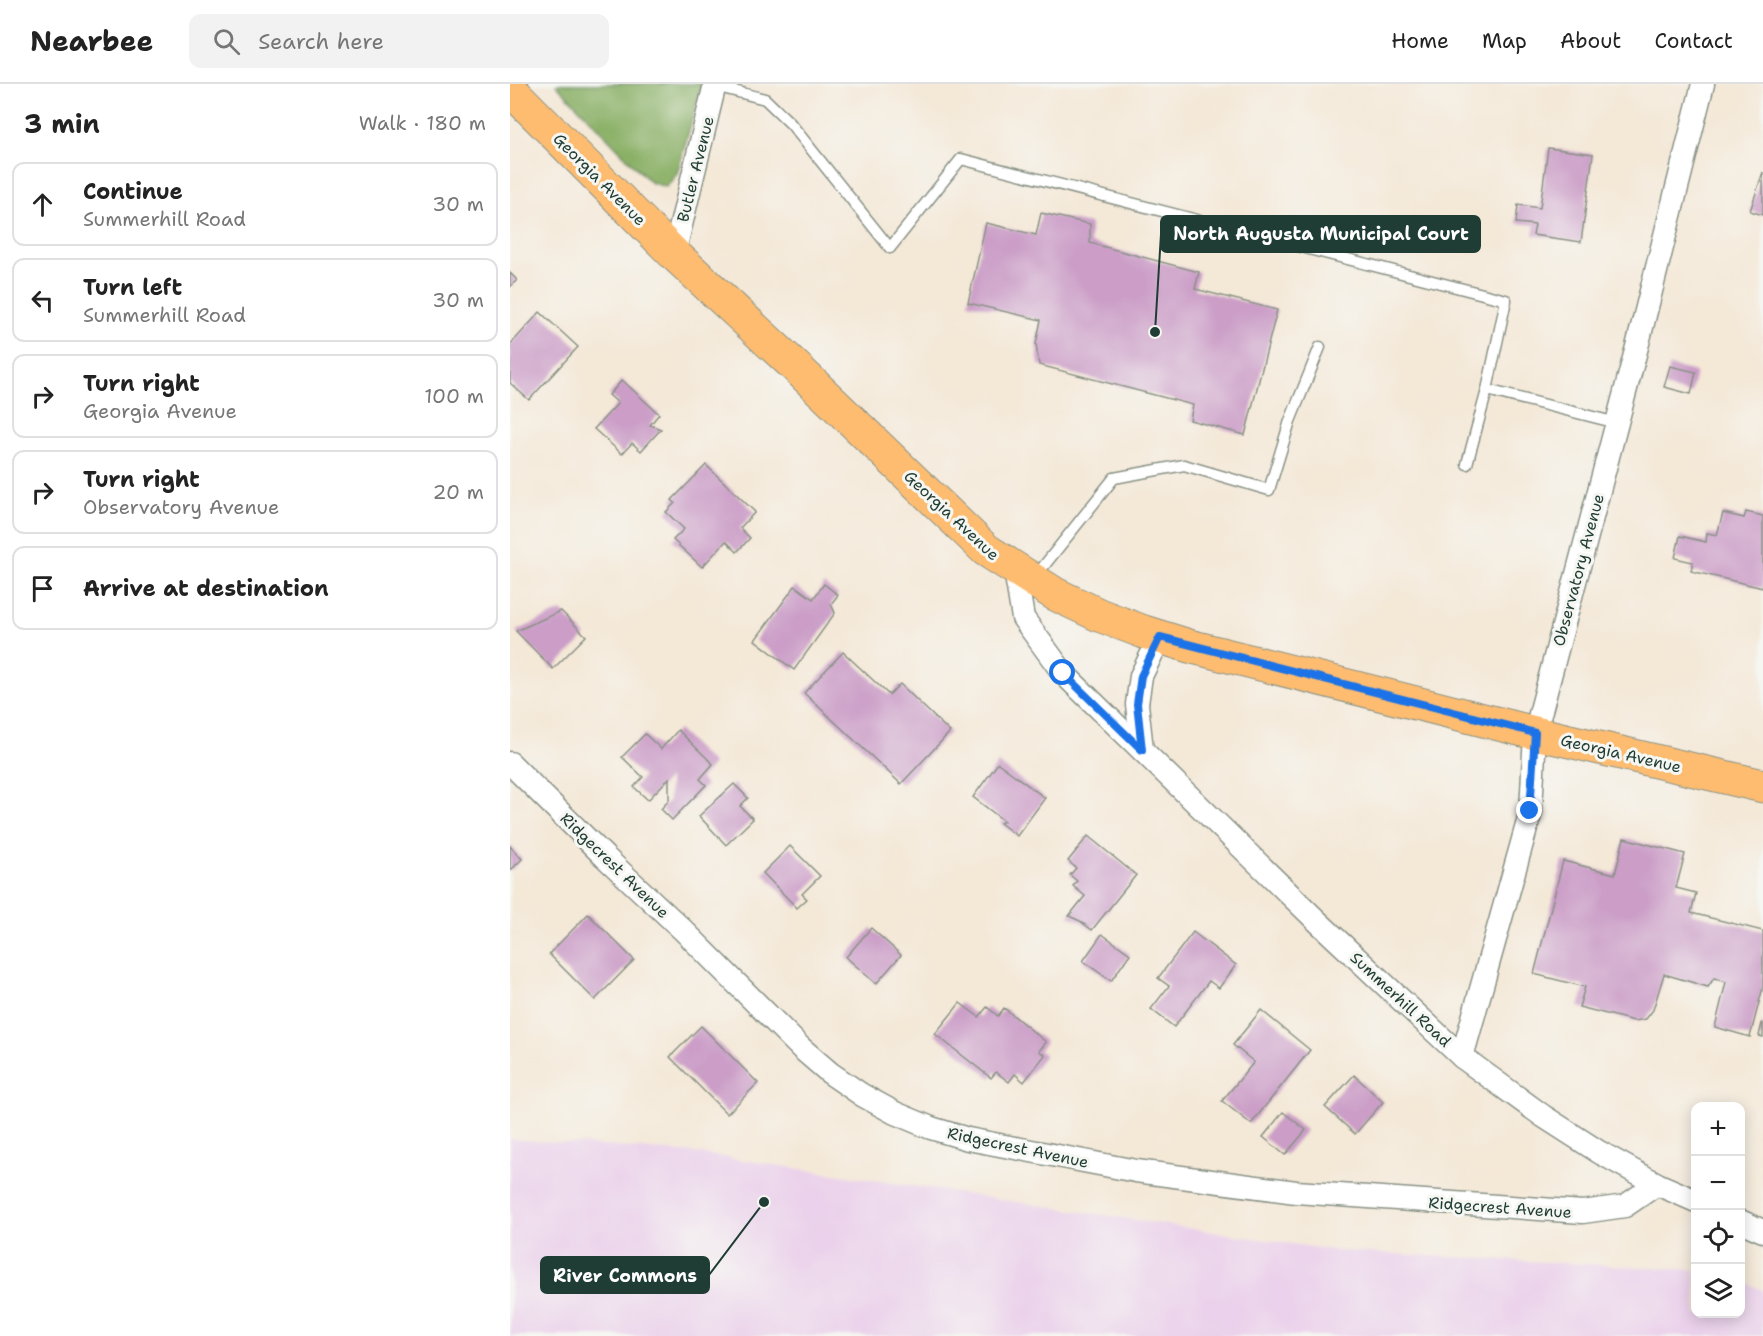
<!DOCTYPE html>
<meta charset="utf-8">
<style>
:root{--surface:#fff;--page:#f2f2f2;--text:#222;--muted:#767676;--line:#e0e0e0}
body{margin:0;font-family:"Shantell Sans",sans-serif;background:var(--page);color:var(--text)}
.controls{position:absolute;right:18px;bottom:18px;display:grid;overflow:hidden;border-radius:12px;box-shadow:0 3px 15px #0003}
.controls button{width:54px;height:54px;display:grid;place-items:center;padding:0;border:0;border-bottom:2px solid var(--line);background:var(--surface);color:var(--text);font:30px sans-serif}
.stop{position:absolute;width:18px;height:18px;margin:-14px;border:4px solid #1a73e8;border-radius:50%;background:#fff}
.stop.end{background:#1a73e8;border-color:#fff;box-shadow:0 2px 6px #0008}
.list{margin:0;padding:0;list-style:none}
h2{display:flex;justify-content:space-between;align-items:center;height:78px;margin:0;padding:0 24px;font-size:26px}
h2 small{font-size:20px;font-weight:400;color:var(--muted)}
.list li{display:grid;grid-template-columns:39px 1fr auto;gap:18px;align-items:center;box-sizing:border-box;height:84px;margin:0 12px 12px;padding:0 12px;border:2px solid var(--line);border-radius:12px}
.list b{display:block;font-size:22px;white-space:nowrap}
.list p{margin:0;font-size:20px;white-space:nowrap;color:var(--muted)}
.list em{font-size:20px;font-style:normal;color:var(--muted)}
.icon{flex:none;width:33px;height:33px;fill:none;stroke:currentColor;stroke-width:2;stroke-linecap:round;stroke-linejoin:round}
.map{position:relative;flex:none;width:1253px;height:1252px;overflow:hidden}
header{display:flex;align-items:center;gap:36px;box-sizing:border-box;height:84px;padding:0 30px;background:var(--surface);border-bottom:2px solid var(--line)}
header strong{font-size:28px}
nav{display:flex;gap:33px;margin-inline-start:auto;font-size:21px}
.search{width:420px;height:54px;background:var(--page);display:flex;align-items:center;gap:15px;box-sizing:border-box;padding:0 21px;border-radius:12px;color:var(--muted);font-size:22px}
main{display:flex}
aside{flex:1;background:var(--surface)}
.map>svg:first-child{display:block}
.built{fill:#ebd1eb}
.forest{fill:#8ab066;stroke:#54764d;stroke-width:1.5}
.building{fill:#cb9dc7}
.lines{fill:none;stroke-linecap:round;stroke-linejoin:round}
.service-casing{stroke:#8a9286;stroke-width:13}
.minor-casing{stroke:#8a9286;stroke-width:25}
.primary-casing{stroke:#8a9286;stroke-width:35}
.service{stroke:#fff;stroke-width:10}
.minor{stroke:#fff;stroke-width:22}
.primary{stroke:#fdbc6f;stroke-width:33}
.route{stroke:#1a73e8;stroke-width:8}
.labels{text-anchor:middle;stroke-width:6;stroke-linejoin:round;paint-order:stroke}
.street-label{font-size:16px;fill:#1f3d34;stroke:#f6f6f2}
.leader{fill:none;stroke:#1f3d34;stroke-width:2}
.callout-dot{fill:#1f3d34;stroke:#f6f6f2;stroke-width:2}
.callout{fill:#1f3d34;stroke:#1f3d34;stroke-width:2}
.callout-label{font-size:18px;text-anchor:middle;font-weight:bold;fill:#fff}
</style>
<header>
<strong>Nearbee</strong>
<div class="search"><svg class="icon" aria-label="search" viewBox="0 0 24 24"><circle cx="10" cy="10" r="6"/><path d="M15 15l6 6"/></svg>Search here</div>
<nav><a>Home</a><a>Map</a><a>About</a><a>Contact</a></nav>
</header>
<main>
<aside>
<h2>3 min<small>Walk · 180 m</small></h2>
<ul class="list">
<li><svg class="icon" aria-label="ahead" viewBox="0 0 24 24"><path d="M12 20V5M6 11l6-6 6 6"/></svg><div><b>Continue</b><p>Summerhill Road</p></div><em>30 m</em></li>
<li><svg class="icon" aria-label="left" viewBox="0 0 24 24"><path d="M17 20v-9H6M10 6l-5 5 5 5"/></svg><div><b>Turn left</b><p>Summerhill Road</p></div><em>30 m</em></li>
<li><svg class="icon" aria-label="right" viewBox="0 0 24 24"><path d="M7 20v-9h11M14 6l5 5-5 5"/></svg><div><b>Turn right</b><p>Georgia Avenue</p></div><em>100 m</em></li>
<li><svg class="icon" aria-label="right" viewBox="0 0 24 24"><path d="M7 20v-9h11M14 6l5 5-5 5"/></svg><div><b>Turn right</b><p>Observatory Avenue</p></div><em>20 m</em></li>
<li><svg class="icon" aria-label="arrive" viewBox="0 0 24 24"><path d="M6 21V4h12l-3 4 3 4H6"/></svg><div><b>Arrive at destination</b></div></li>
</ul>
</aside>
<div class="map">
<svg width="1253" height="1252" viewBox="0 0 1253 1252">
<rect width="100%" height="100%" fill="#f6f6f2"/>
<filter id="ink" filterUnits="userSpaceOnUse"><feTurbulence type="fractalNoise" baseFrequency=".0167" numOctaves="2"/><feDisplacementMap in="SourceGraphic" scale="12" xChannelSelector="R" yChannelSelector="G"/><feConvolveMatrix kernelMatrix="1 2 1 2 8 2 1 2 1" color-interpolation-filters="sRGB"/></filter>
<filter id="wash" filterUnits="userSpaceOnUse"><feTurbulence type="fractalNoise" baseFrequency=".008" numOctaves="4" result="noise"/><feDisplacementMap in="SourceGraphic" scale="24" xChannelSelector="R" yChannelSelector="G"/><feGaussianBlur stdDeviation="1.35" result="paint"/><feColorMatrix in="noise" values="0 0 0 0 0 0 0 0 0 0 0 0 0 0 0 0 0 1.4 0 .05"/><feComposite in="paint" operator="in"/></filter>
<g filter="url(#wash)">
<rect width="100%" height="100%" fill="#f4e8d7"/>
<path class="built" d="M 0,1055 L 185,1069 L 829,1167 L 1185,1186 L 1186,1230 L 1230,1230 L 1231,1197 L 1253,1206 L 1253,1252 L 0,1252 Z"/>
<path class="forest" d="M 46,0 L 192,0 L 167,90 L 156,103 L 140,98 Z"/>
<g id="blocks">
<g class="building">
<path d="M 1038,64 L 1083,70 L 1071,158 L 1023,151 L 1025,141 L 1006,139 L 1008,121 L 1030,124 Z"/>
<path d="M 1253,88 L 1253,131 L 1240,127 Z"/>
<path d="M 531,129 L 580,140 L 580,159 L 689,188 L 685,205 L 767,226 L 735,351 L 680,336 L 683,321 L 529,281 L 526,260 L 531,236 L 458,219 L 476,139 L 526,151 Z"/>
<path d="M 0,189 L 7,196 L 0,203 Z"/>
<path d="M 30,228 L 68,263 L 19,316 L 0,299 L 0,261 Z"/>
<path d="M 1160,282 L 1186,288 L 1181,310 L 1154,303 Z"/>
<path d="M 112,296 L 149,330 L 140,341 L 151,345 L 131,367 L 122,359 L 112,370 L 84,345 L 108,319 L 99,311 Z"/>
<path d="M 196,381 L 245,428 L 230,444 L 240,454 L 227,468 L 216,457 L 192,483 L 163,456 L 174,445 L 156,428 L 165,419 L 162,416 Z"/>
<path d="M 1236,428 L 1253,432 L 1253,504 L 1181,487 L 1183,478 L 1165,474 L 1170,452 L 1196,458 L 1197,449 L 1207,451 L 1213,429 L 1234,434 Z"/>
<path d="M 314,500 L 328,511 L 321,520 L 325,529 L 284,586 L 245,556 L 285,502 L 303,515 Z"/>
<path d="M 51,527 L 76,552 L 43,585 L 6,547 Z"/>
<path d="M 333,568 L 379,611 L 390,600 L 440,648 L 391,700 L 294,609 Z"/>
<path d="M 168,646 L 203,680 L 190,695 L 196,701 L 162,736 L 151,725 L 159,716 L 159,694 L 138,716 L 124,703 L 133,693 L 112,673 L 135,650 L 151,665 Z"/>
<path d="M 488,679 L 535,714 L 507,752 L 490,739 L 494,737 L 463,713 Z"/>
<path d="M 224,700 L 238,714 L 230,722 L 243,735 L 216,761 L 189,732 Z"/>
<path d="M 578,752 L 626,791 L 582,846 L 570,837 L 559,832 L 575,812 L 563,802 L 567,797 L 560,791 L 566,784 L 558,777 Z"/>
<path d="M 1114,754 L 1175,770 L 1166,804 L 1186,809 L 1181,829 L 1253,847 L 1253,903 L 1240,953 L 1205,943 L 1216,898 L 1204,894 L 1198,903 L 1154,890 L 1143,926 L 1136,935 L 1124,937 L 1069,923 L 1075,903 L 1024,890 L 1053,777 L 1105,790 Z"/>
<path d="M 0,762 L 12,775 L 0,787 Z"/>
<path d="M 280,762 L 310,792 L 292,810 L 297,815 L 287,824 L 253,789 Z"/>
<path d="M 78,830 L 124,876 L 85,916 L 39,870 Z"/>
<path d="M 361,844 L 391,871 L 366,900 L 336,873 Z"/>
<path d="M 683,848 L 726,881 L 709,904 L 699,897 L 664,943 L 641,925 L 659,902 L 648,894 Z"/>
<path d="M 592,850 L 620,870 L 601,897 L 573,877 Z"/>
<path d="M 450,919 L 469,933 L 477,923 L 488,932 L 494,924 L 536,958 L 529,967 L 535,971 L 514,998 L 505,990 L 499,998 L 486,988 L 481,994 L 425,950 Z"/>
<path d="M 751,926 L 800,966 L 741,1040 L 712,1017 L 744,978 L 723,961 Z"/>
<path d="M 1252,939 L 1253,939 L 1253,953 L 1249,952 Z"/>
<path d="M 191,942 L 248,999 L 217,1030 L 160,973 Z"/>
<path d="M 844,991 L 873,1018 L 845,1050 L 815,1023 Z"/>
<path d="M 773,1028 L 796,1046 L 775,1071 L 753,1053 Z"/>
</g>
</g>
</g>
<g filter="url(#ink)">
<use href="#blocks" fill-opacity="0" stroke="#8a9286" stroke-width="1.5"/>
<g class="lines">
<g class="service-casing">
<g id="service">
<path d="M 205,2 L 255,15 L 281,40 L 380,164 L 451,75 L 996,216 L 977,306 L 957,380"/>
<path d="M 977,306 L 1107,339"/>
<path d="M 525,493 L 604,394 L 674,381 L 759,406 L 780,337 L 810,263"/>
</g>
</g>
<g class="minor-casing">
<g id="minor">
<path d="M 164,170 L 205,0"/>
<path d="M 505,486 L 513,534 L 553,589 L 806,836 L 952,973 L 1033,1032 L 1089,1068 L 1147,1100 L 1186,1117"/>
<path d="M 632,666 L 627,620 L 631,592 L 650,553"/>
<path d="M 0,679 L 95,773 L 174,847 L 291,964 L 320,989 L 352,1011 L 385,1029 L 421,1044 L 458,1055 L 626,1087 L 786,1108 L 1073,1128 L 1115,1122 L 1147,1100"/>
<path d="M 952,973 L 1021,727 L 1025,649 L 1128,259 L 1193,0"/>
<path d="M 1230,1137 L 1253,1147"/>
</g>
</g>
<g class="primary-casing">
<path id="primary" d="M 0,5 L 164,170 L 287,284 L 476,466 L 545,510 L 589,531 L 634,548 L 679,562 L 1025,649 L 1253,702"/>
</g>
<use href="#service" class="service"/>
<use href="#minor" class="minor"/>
<use href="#primary" class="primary"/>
</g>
</g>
<g class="lines" filter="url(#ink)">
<path class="route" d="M 553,589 L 632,666 L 627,620 L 631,592 L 650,553 L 1025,649 L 1020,727"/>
</g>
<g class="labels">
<g class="street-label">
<text transform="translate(185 85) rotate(-76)" y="6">Butler Avenue</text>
<text transform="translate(90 95) rotate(45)" y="6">Georgia Avenue</text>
<text transform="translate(442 431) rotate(43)" y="6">Georgia Avenue</text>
<text transform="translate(1068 486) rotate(-75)" y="6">Observatory Avenue</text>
<text transform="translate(1111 669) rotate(13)" y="6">Georgia Avenue</text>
<text transform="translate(105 781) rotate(44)" y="6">Ridgecrest Avenue</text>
<text transform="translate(891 915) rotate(43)" y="6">Summerhill Road</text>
<text transform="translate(508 1063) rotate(12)" y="6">Ridgecrest Avenue</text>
<text transform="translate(990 1123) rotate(4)" y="6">Ridgecrest Avenue</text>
</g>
</g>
<path class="leader" d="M645 248L651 150M254 1118L199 1191"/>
<g class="callout-dot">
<circle cx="645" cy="248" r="6"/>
<circle cx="254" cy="1118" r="6"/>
</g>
<g class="callout">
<rect x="651" y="132" width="319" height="36" rx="6"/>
<rect x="31" y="1173" width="168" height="36" rx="6"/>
</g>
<g class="callout-label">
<text x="811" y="156">North Augusta Municipal Court</text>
<text x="115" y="1198">River Commons</text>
</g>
</svg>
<div class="controls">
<button>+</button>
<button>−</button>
<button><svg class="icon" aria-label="locate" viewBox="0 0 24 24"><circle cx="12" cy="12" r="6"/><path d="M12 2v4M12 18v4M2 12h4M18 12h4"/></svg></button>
<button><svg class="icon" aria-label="layers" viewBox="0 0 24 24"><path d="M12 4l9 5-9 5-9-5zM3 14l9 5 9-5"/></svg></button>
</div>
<div class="stop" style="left:553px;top:589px"></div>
<div class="stop end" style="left:1020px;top:727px"></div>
</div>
</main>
